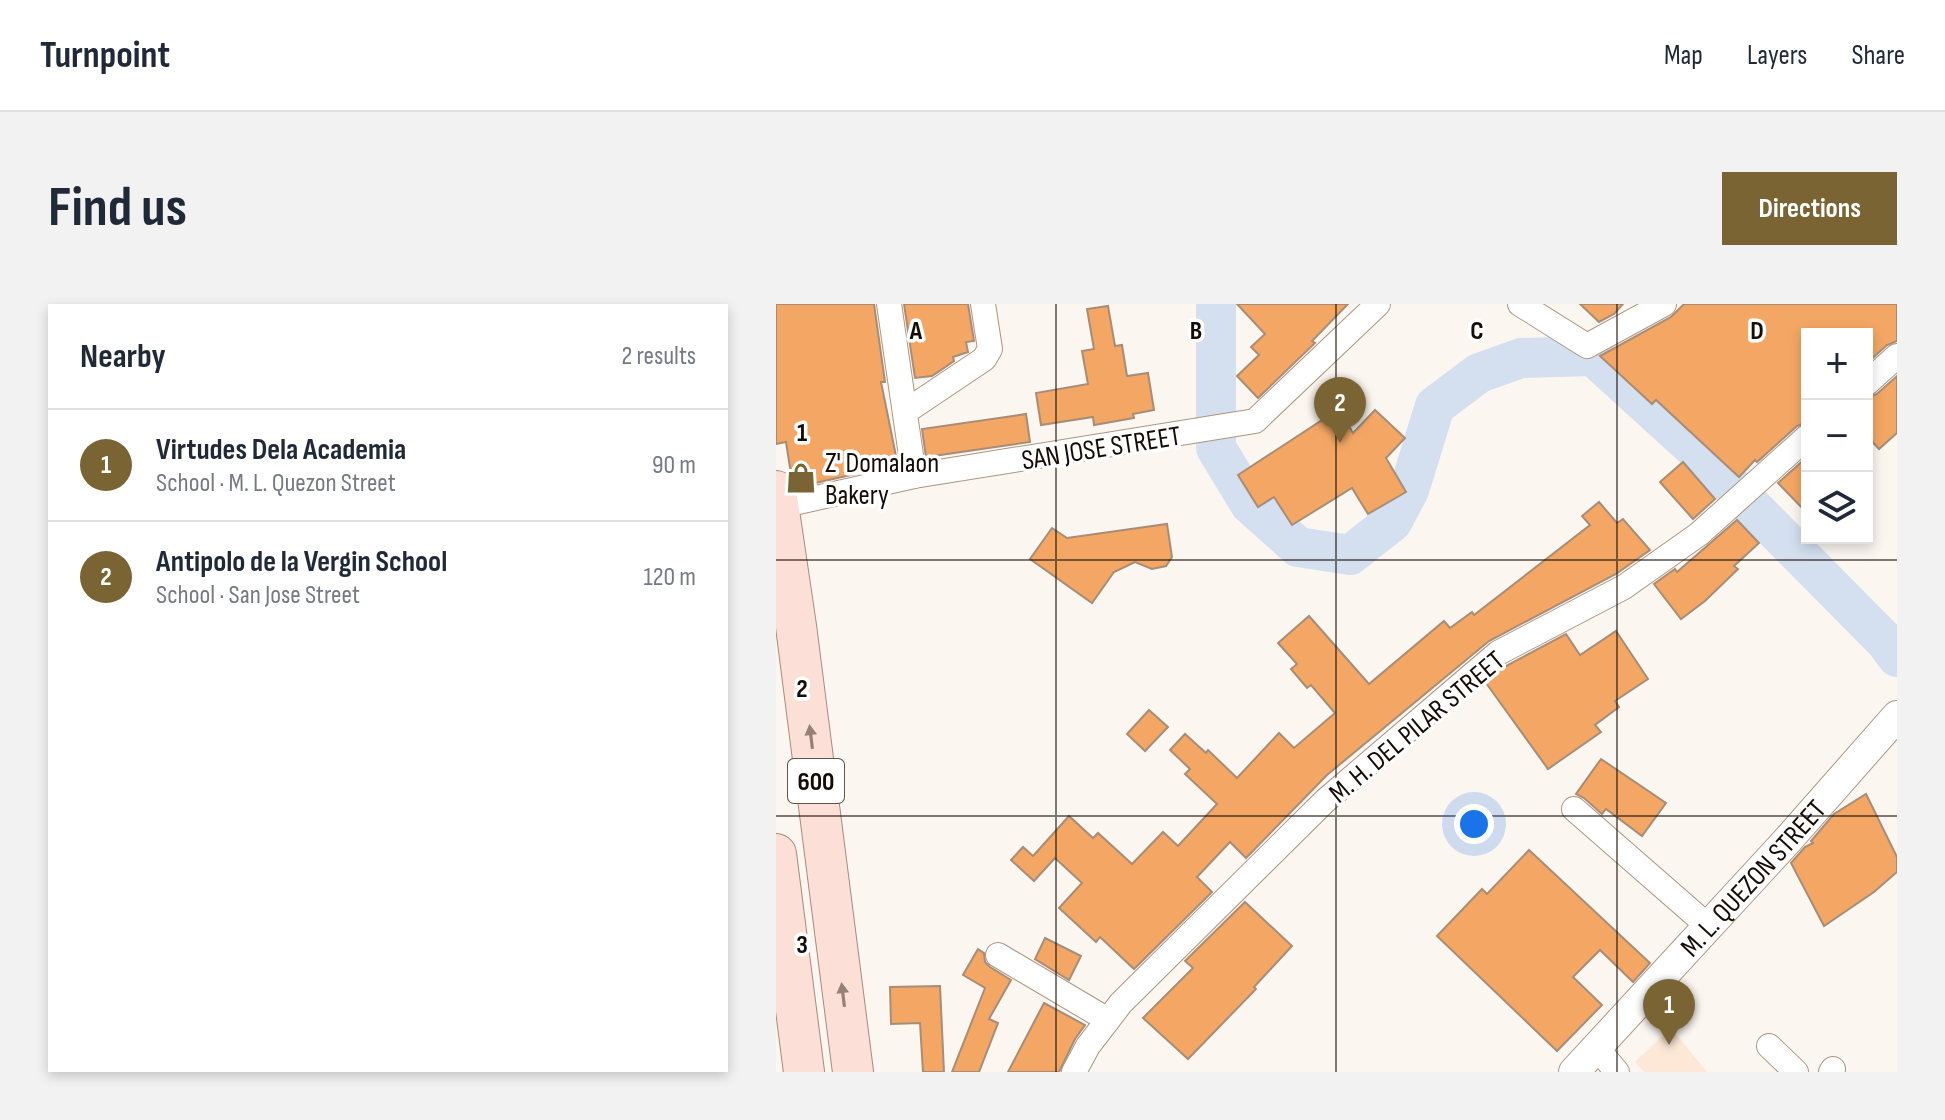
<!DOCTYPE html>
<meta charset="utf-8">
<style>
:root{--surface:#fff;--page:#f2f2f3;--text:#1f2937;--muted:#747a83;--line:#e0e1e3;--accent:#7b6434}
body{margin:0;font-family:"Sofia Sans Condensed",sans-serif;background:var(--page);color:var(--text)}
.controls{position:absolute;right:24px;top:24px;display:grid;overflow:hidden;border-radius:0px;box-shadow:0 4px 12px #0003}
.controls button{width:72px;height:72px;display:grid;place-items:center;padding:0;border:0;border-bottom:2px solid var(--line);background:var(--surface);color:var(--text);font:40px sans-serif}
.you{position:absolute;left:698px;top:520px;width:28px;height:28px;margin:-20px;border:6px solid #fff;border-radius:50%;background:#1a73e8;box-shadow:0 0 0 12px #1a73e833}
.badge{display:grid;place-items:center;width:52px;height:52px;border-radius:50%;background:var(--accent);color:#fff;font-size:26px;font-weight:700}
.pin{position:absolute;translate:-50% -66px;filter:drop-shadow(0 2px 4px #0008)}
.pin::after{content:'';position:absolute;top:42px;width:28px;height:24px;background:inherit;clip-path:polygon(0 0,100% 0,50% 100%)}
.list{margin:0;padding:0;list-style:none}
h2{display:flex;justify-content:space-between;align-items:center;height:104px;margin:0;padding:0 32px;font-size:34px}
h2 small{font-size:26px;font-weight:400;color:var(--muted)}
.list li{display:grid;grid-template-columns:52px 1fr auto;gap:24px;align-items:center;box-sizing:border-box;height:112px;padding:0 32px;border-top:2px solid var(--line)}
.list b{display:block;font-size:30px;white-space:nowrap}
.list p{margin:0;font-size:26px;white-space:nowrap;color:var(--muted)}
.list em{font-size:26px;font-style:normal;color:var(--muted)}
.icon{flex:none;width:44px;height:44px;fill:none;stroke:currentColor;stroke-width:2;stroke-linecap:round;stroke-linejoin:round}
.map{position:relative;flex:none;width:1121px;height:768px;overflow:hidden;border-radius:0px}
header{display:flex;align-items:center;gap:48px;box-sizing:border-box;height:112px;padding:0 40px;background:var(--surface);border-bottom:2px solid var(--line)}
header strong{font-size:38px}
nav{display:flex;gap:44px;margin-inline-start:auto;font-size:28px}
.intro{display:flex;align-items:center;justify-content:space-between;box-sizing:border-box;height:192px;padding:0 48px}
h1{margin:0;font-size:56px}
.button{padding:20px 36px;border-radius:0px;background:var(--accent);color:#fff;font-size:28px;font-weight:700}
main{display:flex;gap:48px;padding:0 48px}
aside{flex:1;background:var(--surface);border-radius:0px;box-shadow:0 4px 12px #0003}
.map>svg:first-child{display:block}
.built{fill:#fde8d7}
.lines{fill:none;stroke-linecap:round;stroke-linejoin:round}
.river{stroke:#d4dfef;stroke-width:40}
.building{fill:#f4a764;stroke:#a78d77;stroke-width:2}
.minor-casing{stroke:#ae947f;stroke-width:26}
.tertiary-casing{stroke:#ae947f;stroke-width:32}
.primary-casing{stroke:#aa887d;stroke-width:42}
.minor{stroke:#fff;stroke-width:24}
.tertiary{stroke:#fff;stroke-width:30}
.primary{stroke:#fce0d8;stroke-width:40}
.oneway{fill:#948179}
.grid{fill:none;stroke:#150c05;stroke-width:2;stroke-opacity:0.55}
.labels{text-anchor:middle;stroke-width:7;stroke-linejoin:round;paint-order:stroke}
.shield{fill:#fff;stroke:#5b5550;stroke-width:2}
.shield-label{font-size:26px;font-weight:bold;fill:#150c05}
.street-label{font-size:28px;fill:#150c05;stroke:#fff}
.poi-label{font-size:28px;fill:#150c05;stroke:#fff;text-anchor:start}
.grid-label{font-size:26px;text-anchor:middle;font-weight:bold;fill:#150c05;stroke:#fff;stroke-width:7;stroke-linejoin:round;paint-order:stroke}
</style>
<header>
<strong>Turnpoint</strong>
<nav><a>Map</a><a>Layers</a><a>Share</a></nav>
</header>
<div class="intro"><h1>Find us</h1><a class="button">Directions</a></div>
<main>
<aside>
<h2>Nearby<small>2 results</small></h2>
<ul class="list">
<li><span class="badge">1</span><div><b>Virtudes Dela Academia</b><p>School · M. L. Quezon Street</p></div><em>90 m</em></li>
<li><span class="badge">2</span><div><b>Antipolo de la Vergin School</b><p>School · San Jose Street</p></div><em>120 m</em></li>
</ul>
</aside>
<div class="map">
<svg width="1121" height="768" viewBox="0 0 1121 768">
<rect width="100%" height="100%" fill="#fcf6f1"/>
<path class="built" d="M 895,724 L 931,768 L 868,768 L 859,758 Z"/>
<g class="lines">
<path class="river" d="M 440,0 L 440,144 L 474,200 L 522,243 L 574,251 L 616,218 L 633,186 L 659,102 L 703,69 L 745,54 L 817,52 L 918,144 L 1110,338 L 1121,353"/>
</g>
<g class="building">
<path d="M 0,0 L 98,0 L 109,78 L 105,78 L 121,157 L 78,166 L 79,170 L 22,183 L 15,170 L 10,138 L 0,140 Z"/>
<path d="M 128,0 L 192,0 L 198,37 L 190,38 L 192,48 L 177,53 L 178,57 L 156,72 L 139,74 Z"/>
<path d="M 461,0 L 572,0 L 536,37 L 539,39 L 482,94 L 461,72 L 483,51 L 475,43 L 489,30 Z"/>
<path d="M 804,0 L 847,0 L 838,10 L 823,18 Z"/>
<path d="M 908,0 L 1121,0 L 1121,37 L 1111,41 L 1091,59 L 1091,30 L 1031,30 L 1031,118 L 1021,122 L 981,158 L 979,156 L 963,173 L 880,96 L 876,100 L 824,52 L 895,13 Z"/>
<path d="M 332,2 L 339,42 L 346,41 L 351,72 L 372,69 L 378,106 L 357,110 L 358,114 L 318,121 L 317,113 L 265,121 L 260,89 L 312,80 L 306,47 L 318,45 L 311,5 Z"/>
<path d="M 1121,72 L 1121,129 L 1103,145 L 1091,132 L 1091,94 L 1101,90 Z"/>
<path d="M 563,105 L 577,129 L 599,106 L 629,134 L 610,154 L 630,188 L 592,210 L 576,184 L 516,221 L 498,193 L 482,203 L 462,171 Z"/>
<path d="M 250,110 L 254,138 L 150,153 L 146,125 Z"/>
<path d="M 1031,153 L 1031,209 L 1002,179 Z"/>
<path d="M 907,158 L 939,195 L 917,215 L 884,178 Z"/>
<path d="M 823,198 L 841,219 L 847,215 L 874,246 L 840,270 L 713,337 L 551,471 L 470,554 L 454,538 L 421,573 L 436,588 L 358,665 L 324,633 L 320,638 L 283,604 L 306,579 L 279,554 L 258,577 L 235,556 L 247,543 L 257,552 L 293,512 L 317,534 L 322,529 L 356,560 L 387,528 L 402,542 L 441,500 L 409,470 L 414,465 L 394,446 L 409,430 L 430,449 L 432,446 L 461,474 L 503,429 L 518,444 L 559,409 L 535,381 L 531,384 L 515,365 L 521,360 L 502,339 L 533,312 L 593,380 L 668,317 L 674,324 L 696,308 L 698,311 L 814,221 L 806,212 Z"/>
<path d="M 961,216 L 983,239 L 958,262 L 962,265 L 929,297 L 905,315 L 878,280 L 899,265 L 901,268 Z"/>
<path d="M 391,220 L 396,253 L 390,262 L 376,265 L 359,258 L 338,268 L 316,299 L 254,255 L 276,224 L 291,234 Z"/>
<path d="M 840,327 L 872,375 L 839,397 L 843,403 L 819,421 L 825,428 L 772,465 L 710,379 L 730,362 L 790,330 L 804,351 Z"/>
<path d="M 373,406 L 392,423 L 369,447 L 351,430 Z"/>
<path d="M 825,455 L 890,499 L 866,532 L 830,505 L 826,510 L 808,494 L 800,490 Z"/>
<path d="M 1090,490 L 1121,553 L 1121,568 L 1098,588 L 1048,622 L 1015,559 L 1029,543 L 1037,539 L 1035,537 L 1058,510 Z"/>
<path d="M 753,546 L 874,659 L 857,678 L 824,646 L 797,673 L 826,701 L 781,747 L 661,632 L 706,585 L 711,590 Z"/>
<path d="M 469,598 L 516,642 L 478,683 L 480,685 L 412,755 L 367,714 L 417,664 L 409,657 Z"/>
<path d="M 269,634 L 305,652 L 293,676 L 259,655 Z"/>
<path d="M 202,645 L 208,649 L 209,658 L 214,663 L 235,676 L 213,715 L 222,719 L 203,768 L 176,768 L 209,684 L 187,671 Z"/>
<path d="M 164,682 L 168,768 L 147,768 L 144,719 L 115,720 L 114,683 Z"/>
<path d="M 268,699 L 309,721 L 299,735 L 283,768 L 232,768 Z"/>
</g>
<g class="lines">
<g class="minor-casing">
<g id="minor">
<path d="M 113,0 L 138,172"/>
<path d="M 744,0 L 811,42 L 888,0"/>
<path d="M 1091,79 L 1121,52"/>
<path d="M 129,108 L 208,55 L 214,45 L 207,0"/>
<path d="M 0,203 L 138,172 L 479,117 L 602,0"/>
<path d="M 798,505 L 932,622"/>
<path d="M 222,651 L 332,716"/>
<path d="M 993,742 L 1020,768"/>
<path d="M 820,743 L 841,768"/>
<path d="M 298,768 L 312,742 L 345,699 L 550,496 L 722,349 L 848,283 L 923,230 L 1031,133"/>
<path d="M 1055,768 L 1057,765"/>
</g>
</g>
<g class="tertiary-casing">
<g id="tertiary">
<path id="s1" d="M 798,768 L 1010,538 L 1121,412"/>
</g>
</g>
<g class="primary-casing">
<g id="primary">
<path d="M 0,187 L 20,322 L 77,768"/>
<path d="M 0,550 L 28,768"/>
</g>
</g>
<use href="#minor" class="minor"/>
<use href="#tertiary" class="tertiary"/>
<use href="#primary" class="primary"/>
</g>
<defs><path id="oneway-solid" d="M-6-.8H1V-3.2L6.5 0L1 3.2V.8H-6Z" transform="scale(2)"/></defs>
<g class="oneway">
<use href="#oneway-solid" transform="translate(35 433) rotate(-97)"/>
<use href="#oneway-solid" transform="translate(67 691) rotate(-97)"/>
</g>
<path class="grid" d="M 280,0 L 280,768M 560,0 L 560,768M 841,0 L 841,768M 0,256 L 1121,256M 0,512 L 1121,512"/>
<defs>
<g id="shop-bare" transform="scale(2.4)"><path d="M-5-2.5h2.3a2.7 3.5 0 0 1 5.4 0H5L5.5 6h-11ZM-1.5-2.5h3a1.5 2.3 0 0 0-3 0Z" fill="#7b6434" stroke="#fff" stroke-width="2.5" paint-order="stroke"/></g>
</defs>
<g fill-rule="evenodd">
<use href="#shop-bare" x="25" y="174"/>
</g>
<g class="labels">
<rect class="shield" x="12" y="455" width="56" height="44" rx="6"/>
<g class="shield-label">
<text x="40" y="486">600</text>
</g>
<g class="street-label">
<text transform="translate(325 143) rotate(-9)" y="10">SAN JOSE STREET</text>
<text transform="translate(640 422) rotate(-40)" y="10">M. H. DEL PILAR STREET</text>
<text dy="10" stroke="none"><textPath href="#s1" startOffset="264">M. L. QUEZON STREET</textPath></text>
</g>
<g class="poi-label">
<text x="49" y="168">Z' Domalaon<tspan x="49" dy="32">Bakery</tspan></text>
</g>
</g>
<g class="grid-label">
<text x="140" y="35">A</text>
<text x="420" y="35">B</text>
<text x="701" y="35">C</text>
<text x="981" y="35">D</text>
<text x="26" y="137">1</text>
<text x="26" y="393">2</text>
<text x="26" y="649">3</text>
</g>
</svg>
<div class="controls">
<button>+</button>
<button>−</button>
<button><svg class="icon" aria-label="layers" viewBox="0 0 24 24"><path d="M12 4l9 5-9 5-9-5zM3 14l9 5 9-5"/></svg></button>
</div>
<div class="you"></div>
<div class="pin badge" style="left:893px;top:741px">1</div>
<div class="pin badge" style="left:564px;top:139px">2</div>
</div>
</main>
